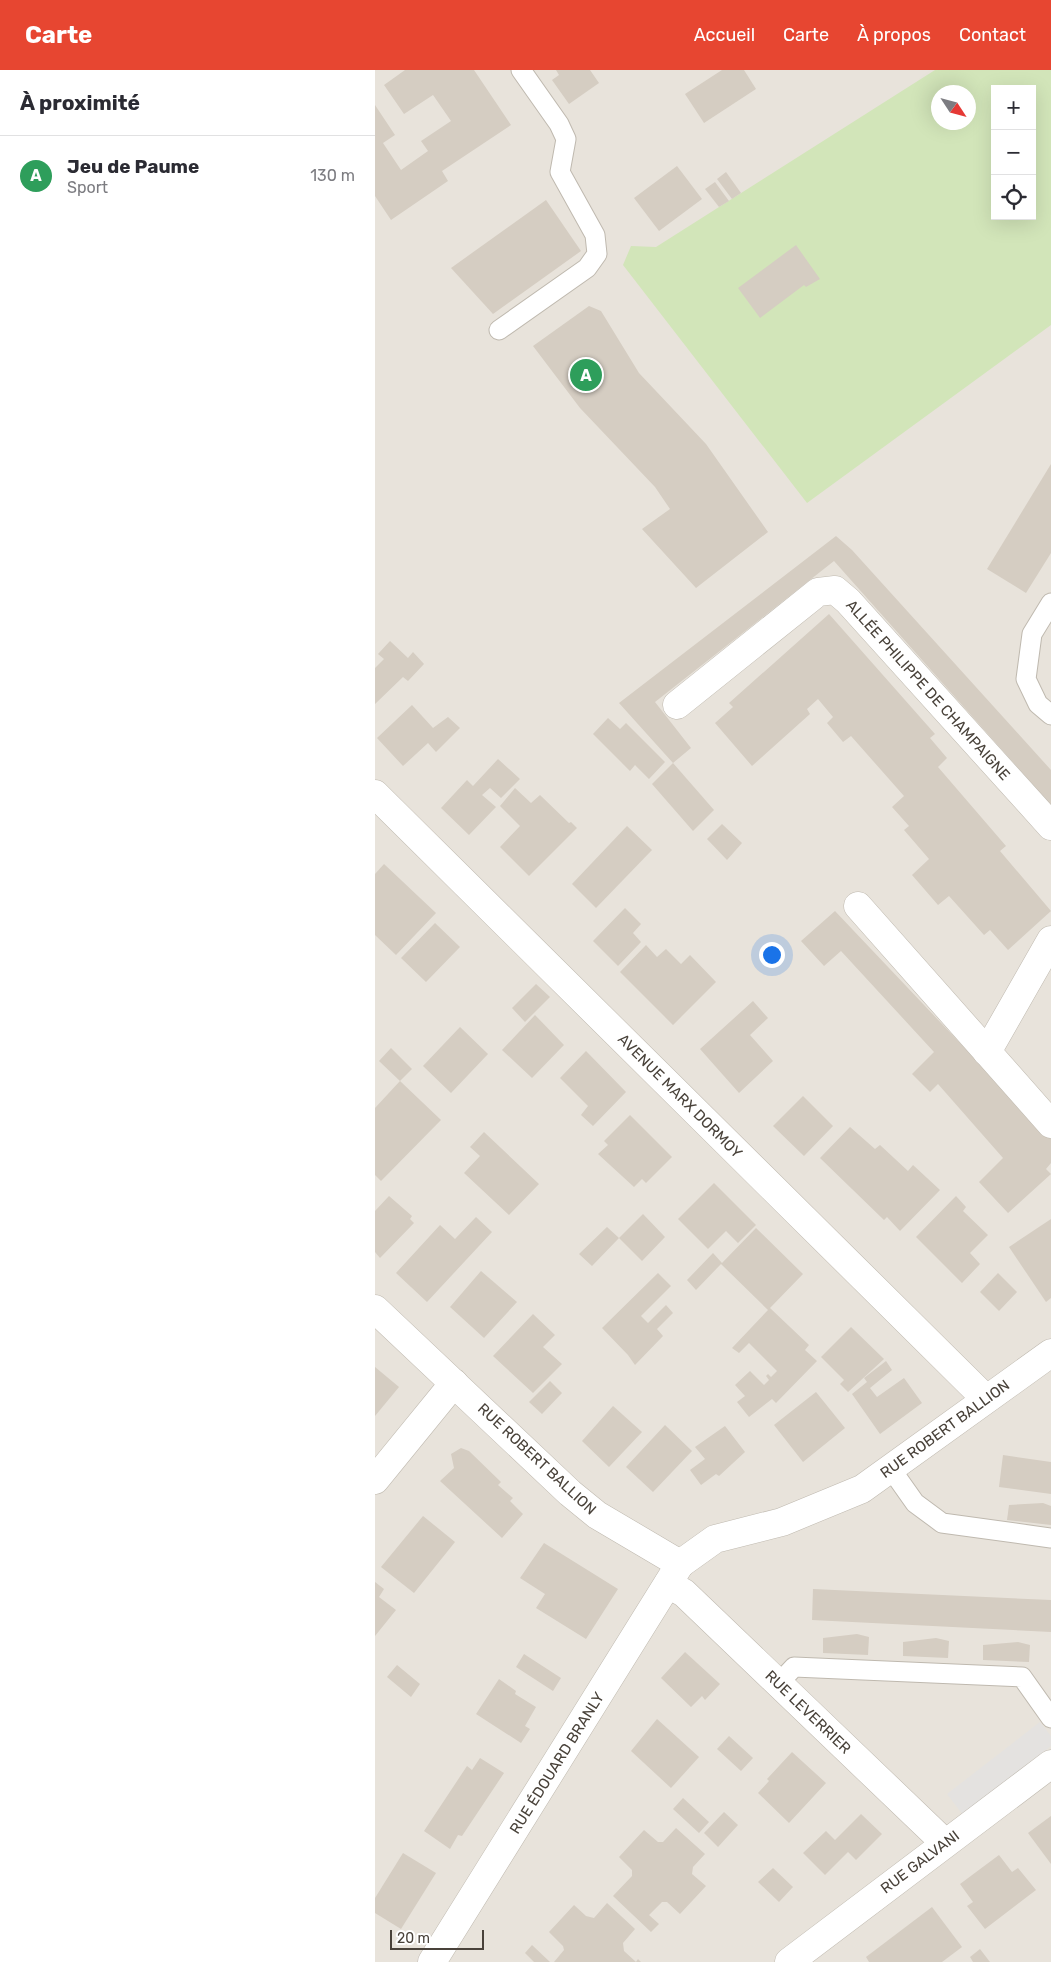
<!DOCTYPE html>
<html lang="fr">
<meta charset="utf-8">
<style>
:root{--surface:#fff;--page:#f2f2f3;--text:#2b2b33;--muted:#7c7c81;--line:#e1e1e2;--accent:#e74631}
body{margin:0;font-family:Rubik,sans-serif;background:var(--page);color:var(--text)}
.controls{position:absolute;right:15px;top:15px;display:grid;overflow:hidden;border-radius:0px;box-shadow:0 5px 20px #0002}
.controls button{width:45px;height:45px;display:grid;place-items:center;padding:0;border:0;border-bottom:1px solid var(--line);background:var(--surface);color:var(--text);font:25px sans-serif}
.compass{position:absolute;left:556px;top:15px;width:45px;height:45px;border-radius:50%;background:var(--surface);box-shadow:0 5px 20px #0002;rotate:126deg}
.scale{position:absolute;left:15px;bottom:12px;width:94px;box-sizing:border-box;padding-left:5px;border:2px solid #49423a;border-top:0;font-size:14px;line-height:18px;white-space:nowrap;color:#49423a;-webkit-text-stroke:4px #fff;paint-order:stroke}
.you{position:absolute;left:396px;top:884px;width:18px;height:18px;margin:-12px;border:4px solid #fff;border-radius:50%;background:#1a73e8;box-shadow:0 0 0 8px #1a73e833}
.badge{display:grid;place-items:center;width:32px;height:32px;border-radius:50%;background:var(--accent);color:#fff;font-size:16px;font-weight:700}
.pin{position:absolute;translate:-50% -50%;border:2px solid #fff;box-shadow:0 1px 5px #0006}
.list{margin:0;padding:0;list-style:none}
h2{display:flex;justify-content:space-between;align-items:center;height:65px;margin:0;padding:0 20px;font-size:21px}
h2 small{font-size:16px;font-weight:400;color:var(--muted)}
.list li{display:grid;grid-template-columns:32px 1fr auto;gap:15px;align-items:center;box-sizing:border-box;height:80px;padding:0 20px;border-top:1px solid var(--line)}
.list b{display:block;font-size:19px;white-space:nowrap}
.list p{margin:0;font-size:16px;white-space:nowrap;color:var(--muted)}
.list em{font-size:16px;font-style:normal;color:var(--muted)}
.icon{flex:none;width:28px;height:28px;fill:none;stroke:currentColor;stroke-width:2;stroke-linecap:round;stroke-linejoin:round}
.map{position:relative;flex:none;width:676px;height:1892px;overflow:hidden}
header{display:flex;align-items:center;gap:30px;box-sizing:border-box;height:70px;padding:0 25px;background:var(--accent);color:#fff}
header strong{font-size:24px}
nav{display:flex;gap:28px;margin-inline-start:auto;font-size:18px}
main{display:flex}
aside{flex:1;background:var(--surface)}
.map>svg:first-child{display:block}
.residential{fill:#e8e3db;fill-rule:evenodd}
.green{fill:#d2e5b9;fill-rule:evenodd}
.parking{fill:#e4e2e0}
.building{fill:#d5cdc2}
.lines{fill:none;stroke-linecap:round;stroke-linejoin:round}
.lane-casing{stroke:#bfb9af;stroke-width:21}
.street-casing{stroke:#bfb9af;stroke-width:29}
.lane{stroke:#fff;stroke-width:19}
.street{stroke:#fff;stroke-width:28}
.labels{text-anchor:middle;stroke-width:4;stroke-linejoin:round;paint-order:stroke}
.street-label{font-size:15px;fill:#49423a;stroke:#fff}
</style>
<header>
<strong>Carte</strong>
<nav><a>Accueil</a><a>Carte</a><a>À propos</a><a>Contact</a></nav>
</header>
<main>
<aside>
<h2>À proximité<small></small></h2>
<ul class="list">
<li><span class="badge" style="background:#2e9e5b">A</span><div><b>Jeu de Paume</b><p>Sport</p></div><em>130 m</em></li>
</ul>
</aside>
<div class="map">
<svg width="676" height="1892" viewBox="0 0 676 1892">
<rect width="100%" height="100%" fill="#f5f2ec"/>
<path class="residential" d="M 0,0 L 676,0 L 676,1892 L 0,1892 ZM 620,19 L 657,19 L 657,146 L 620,146 ZM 564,22 L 594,22 L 594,52 L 564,52 Z"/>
<path class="green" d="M 560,0 L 676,0 L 676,255 L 432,433 L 248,195 L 256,176 L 281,177 ZM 620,19 L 657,19 L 657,146 L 620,146 ZM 564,22 L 594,22 L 594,52 L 564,52 Z"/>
<path class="parking" d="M 665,1652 L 676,1666 L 676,1676 L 588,1745 L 572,1724 Z"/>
<g class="building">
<path d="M 30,0 L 99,0 L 136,55 L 67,101 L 73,111 L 16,150 L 0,126 L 0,35 L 20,65 L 8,73 L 26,100 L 53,81 L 46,71 L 76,51 L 58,25 L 29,44 L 9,15 Z"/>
<path d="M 181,0 L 215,0 L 224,13 L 194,34 L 177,10 L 184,5 Z"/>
<path d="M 347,0 L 369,0 L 381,19 L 329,53 L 310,24 Z"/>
<path d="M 302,96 L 327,129 L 284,161 L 259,128 Z"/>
<path d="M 351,102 L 366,123 L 357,129 L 342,109 Z"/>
<path d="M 340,112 L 354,131 L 344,137 L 330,119 Z"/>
<path d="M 171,130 L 206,181 L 118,244 L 76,198 Z"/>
<path d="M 421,175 L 445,209 L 431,217 L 429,215 L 385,248 L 363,218 Z"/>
<path d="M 214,236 L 226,241 L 264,303 L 331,374 L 393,462 L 321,518 L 267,459 L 295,439 L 280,417 L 205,338 L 158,276 Z"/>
<path d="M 676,394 L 676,483 L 651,523 L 612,499 Z"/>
<path d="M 461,466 L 477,480 L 676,700 L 676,735 L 459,491 L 280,632 L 316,678 L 298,693 L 244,633 Z"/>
<path d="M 454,544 L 560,664 L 555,668 L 572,688 L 563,697 L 631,776 L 625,781 L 676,841 L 633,880 L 615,860 L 609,865 L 574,826 L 563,835 L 537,805 L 554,789 L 529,760 L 534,756 L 517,737 L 529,726 L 476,666 L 468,672 L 452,653 L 458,647 L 443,629 L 432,639 L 435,644 L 377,696 L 340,653 L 358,637 L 354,633 Z"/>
<path d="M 15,571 L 33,588 L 38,582 L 49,594 L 33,611 L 28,607 L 0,634 L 0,598 L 9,589 L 3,584 Z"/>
<path d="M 37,635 L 58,658 L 73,647 L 85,658 L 61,682 L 53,673 L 28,696 L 2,668 Z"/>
<path d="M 233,648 L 245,659 L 251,653 L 290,692 L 274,709 L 260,695 L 255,701 L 218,664 Z"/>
<path d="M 123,689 L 145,709 L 126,728 L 115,718 L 107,725 L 121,737 L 94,765 L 66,738 L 92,710 L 98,716 Z"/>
<path d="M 298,693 L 339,740 L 318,761 L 277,714 Z"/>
<path d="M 140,718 L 156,733 L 165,725 L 194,753 L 196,752 L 202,758 L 154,806 L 125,777 L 145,756 L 125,736 Z"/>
<path d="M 347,754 L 367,773 L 352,790 L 332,769 Z"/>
<path d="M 252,756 L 277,780 L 221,838 L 197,814 Z"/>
<path d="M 9,794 L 61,843 L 21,885 L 0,865 L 0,804 Z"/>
<path d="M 250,838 L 266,854 L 258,863 L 266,872 L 243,896 L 218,871 Z"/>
<path d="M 460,841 L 676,1069 L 676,1093 L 671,1099 L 676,1104 L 633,1143 L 604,1112 L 628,1088 L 563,1014 L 555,1022 L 537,1004 L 559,982 L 466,881 L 449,896 L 426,871 Z"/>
<path d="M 60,853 L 85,877 L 51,912 L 26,888 Z"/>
<path d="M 271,875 L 282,887 L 291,879 L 306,894 L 315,885 L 341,912 L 298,955 L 245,902 Z"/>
<path d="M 161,914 L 175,927 L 150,952 L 137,938 Z"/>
<path d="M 378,931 L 393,948 L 375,965 L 398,991 L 364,1023 L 325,979 Z"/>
<path d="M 160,945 L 189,975 L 157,1008 L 127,980 Z"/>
<path d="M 85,957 L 113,984 L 76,1023 L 48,996 Z"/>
<path d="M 16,978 L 37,999 L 25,1011 L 4,991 Z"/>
<path d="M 211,981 L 251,1022 L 218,1056 L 206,1045 L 213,1036 L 185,1008 Z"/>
<path d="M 25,1011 L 66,1050 L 6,1111 L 0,1105 L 0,1038 Z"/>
<path d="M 428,1026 L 458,1056 L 429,1086 L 398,1056 Z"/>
<path d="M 255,1045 L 297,1087 L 271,1113 L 267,1109 L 259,1117 L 223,1084 L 233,1075 L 229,1071 Z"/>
<path d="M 475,1057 L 500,1079 L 505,1075 L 533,1101 L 538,1095 L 565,1120 L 525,1161 L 512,1147 L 509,1150 L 445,1088 Z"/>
<path d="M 109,1062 L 164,1114 L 134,1145 L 89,1103 L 105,1086 L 95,1077 Z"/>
<path d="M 339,1113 L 381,1155 L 363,1173 L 351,1161 L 333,1179 L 303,1149 Z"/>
<path d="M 14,1126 L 37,1146 L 35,1149 L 39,1153 L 5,1188 L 0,1182 L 0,1141 Z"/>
<path d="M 581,1126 L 591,1137 L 588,1141 L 613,1165 L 595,1183 L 605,1194 L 587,1213 L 541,1167 Z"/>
<path d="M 268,1144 L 290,1167 L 267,1191 L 244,1168 L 217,1196 L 204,1184 L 232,1157 L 244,1168 Z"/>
<path d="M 101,1147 L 117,1162 L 52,1232 L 21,1203 L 65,1155 L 80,1169 Z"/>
<path d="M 676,1149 L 676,1228 L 671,1232 L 634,1177 Z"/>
<path d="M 381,1158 L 428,1204 L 395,1238 L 434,1275 L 430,1280 L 442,1291 L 401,1333 L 397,1329 L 374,1347 L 362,1332 L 370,1326 L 360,1315 L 375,1301 L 389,1315 L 394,1310 L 391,1306 L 393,1304 L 396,1307 L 402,1301 L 374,1273 L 364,1283 L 357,1278 L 393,1240 L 346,1194 L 321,1220 L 312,1210 L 338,1183 L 347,1193 Z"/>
<path d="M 106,1201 L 142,1232 L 109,1268 L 75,1237 Z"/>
<path d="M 283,1203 L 296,1216 L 266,1246 L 273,1253 L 291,1235 L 298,1243 L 282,1259 L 288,1266 L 260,1295 L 253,1285 L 227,1258 Z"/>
<path d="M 623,1203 L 642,1222 L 624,1241 L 605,1222 Z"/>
<path d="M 158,1244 L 180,1265 L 168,1277 L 187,1294 L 158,1323 L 118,1286 Z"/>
<path d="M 476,1257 L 509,1289 L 473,1322 L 465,1314 L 469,1310 L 446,1287 Z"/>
<path d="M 511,1291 L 517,1300 L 495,1318 L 502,1327 L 529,1308 L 547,1333 L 505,1364 L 477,1324 L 492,1312 L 489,1308 Z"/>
<path d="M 0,1297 L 24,1317 L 0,1346 Z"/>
<path d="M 175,1311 L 187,1323 L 167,1344 L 154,1332 Z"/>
<path d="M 441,1322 L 470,1358 L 428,1392 L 399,1355 Z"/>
<path d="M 238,1336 L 267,1362 L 234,1397 L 207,1371 Z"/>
<path d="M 290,1355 L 317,1381 L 278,1422 L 251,1397 Z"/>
<path d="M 350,1356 L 370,1382 L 344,1406 L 341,1404 L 326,1415 L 315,1400 L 330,1389 L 320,1377 Z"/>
<path d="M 86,1378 L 94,1381 L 126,1412 L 123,1415 L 138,1428 L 135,1431 L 148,1444 L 127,1468 L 65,1411 L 79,1398 L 76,1384 Z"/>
<path d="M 628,1385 L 676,1392 L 676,1424 L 624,1417 Z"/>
<path d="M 668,1433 L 676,1436 L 676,1455 L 632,1450 L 634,1435 Z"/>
<path d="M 48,1446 L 80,1472 L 39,1523 L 6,1497 Z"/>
<path d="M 169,1473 L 243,1519 L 211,1569 L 161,1538 L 170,1524 L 145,1508 Z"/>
<path d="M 0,1512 L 9,1519 L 4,1527 L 21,1540 L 0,1566 Z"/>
<path d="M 438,1519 L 676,1530 L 676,1562 L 437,1550 Z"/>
<path d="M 482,1564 L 494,1567 L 493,1585 L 448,1583 L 448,1568 Z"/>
<path d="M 561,1568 L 574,1571 L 573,1588 L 528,1586 L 528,1572 Z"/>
<path d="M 643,1572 L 655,1575 L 654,1592 L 608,1590 L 608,1575 Z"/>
<path d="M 310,1582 L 345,1614 L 330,1630 L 327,1626 L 316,1637 L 286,1608 Z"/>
<path d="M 149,1584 L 186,1608 L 178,1621 L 141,1597 Z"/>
<path d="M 22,1595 L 45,1614 L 36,1627 L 12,1607 Z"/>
<path d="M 124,1609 L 141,1621 L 140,1624 L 161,1637 L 150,1656 L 155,1659 L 146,1673 L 101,1644 Z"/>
<path d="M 282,1649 L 324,1687 L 296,1718 L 256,1681 Z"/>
<path d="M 354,1666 L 378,1688 L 366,1701 L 342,1679 Z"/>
<path d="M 417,1682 L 451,1713 L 414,1753 L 383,1723 L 394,1711 L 392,1709 Z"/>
<path d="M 105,1688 L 129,1703 L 87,1766 L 83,1765 L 75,1779 L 49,1761 L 92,1696 L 97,1700 Z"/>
<path d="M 308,1728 L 334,1752 L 324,1763 L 298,1739 Z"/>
<path d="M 349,1742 L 363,1755 L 343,1777 L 329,1763 Z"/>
<path d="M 486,1744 L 507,1764 L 481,1790 L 473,1782 L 450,1805 L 428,1783 L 451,1761 L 460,1770 Z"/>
<path d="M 676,1746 L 676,1794 L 653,1763 Z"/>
<path d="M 301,1758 L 330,1784 L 318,1797 L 317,1804 L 331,1816 L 305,1844 L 292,1832 L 287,1832 L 274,1845 L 284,1854 L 276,1862 L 238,1826 L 257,1806 L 257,1800 L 244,1787 L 269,1760 L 283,1772 L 288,1772 Z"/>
<path d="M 28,1783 L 61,1803 L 26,1859 L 0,1843 L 0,1828 Z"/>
<path d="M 624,1785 L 637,1802 L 643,1798 L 661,1820 L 610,1859 L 592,1836 L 598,1832 L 585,1814 Z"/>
<path d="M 398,1798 L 418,1817 L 404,1832 L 383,1812 Z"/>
<path d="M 232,1833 L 260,1859 L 248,1873 L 249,1881 L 261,1892 L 263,1889 L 266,1892 L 179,1892 L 189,1880 L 188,1876 L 174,1862 L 187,1848 L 199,1835 L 211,1846 L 219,1848 Z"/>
<path d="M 557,1837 L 587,1877 L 567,1892 L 494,1892 L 491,1887 Z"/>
<path d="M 157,1875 L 175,1892 L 159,1892 L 150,1883 Z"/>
<path d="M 605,1879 L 615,1892 L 598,1892 L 595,1887 Z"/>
</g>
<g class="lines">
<g class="lane-casing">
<g id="lane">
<path d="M 124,260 L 212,198 L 222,184 L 220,165 L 185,102 L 191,69 L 184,54 L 146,0"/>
<path d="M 676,533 L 657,564 L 651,609 L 663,634 L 676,645"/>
<path d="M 516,1399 L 540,1433 L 567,1453 L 676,1468"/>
<path d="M 404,1613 L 419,1597 L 647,1607 L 676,1648"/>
</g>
</g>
<g class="street-casing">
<g id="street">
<path d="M 302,635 L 443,522 L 460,520 L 473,531 L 676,756"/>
<path d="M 0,724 L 611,1329"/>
<path d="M 483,836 L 676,1054"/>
<path d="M 612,982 L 676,870"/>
<path d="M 0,1239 L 195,1423 L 222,1445 L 305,1494 L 340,1469 L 407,1452 L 487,1419 L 676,1283"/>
<path d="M 0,1410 L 79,1313"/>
<path d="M 293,1514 L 309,1523 L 570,1773"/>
<path d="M 57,1892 L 305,1494"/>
<path d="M 414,1892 L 676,1694"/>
</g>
</g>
<use href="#lane" class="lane"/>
<use href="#street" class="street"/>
</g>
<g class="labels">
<g class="street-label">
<text transform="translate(553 620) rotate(48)" y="5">ALLÉE PHILIPPE DE CHAMPAIGNE</text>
<text transform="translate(305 1026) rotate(45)" y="5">AVENUE MARX DORMOY</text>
<text transform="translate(570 1359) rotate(-36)" y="5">RUE ROBERT BALLION</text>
<text transform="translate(162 1389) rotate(43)" y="5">RUE ROBERT BALLION</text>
<text transform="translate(433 1642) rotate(44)" y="5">RUE LEVERRIER</text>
<text transform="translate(182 1693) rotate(-58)" y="5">RUE ÉDOUARD BRANLY</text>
<text transform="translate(545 1792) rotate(-37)" y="5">RUE GALVANI</text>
</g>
</g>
</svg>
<div class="controls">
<button>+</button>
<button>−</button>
<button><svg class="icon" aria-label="locate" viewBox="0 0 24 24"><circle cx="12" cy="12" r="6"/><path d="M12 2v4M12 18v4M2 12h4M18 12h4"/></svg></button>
</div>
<svg class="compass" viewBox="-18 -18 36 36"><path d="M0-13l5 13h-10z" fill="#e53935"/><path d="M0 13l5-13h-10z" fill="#7c7c81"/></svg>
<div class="scale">20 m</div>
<div class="you"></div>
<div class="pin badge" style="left:211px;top:305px;background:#2e9e5b">A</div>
</div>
</main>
